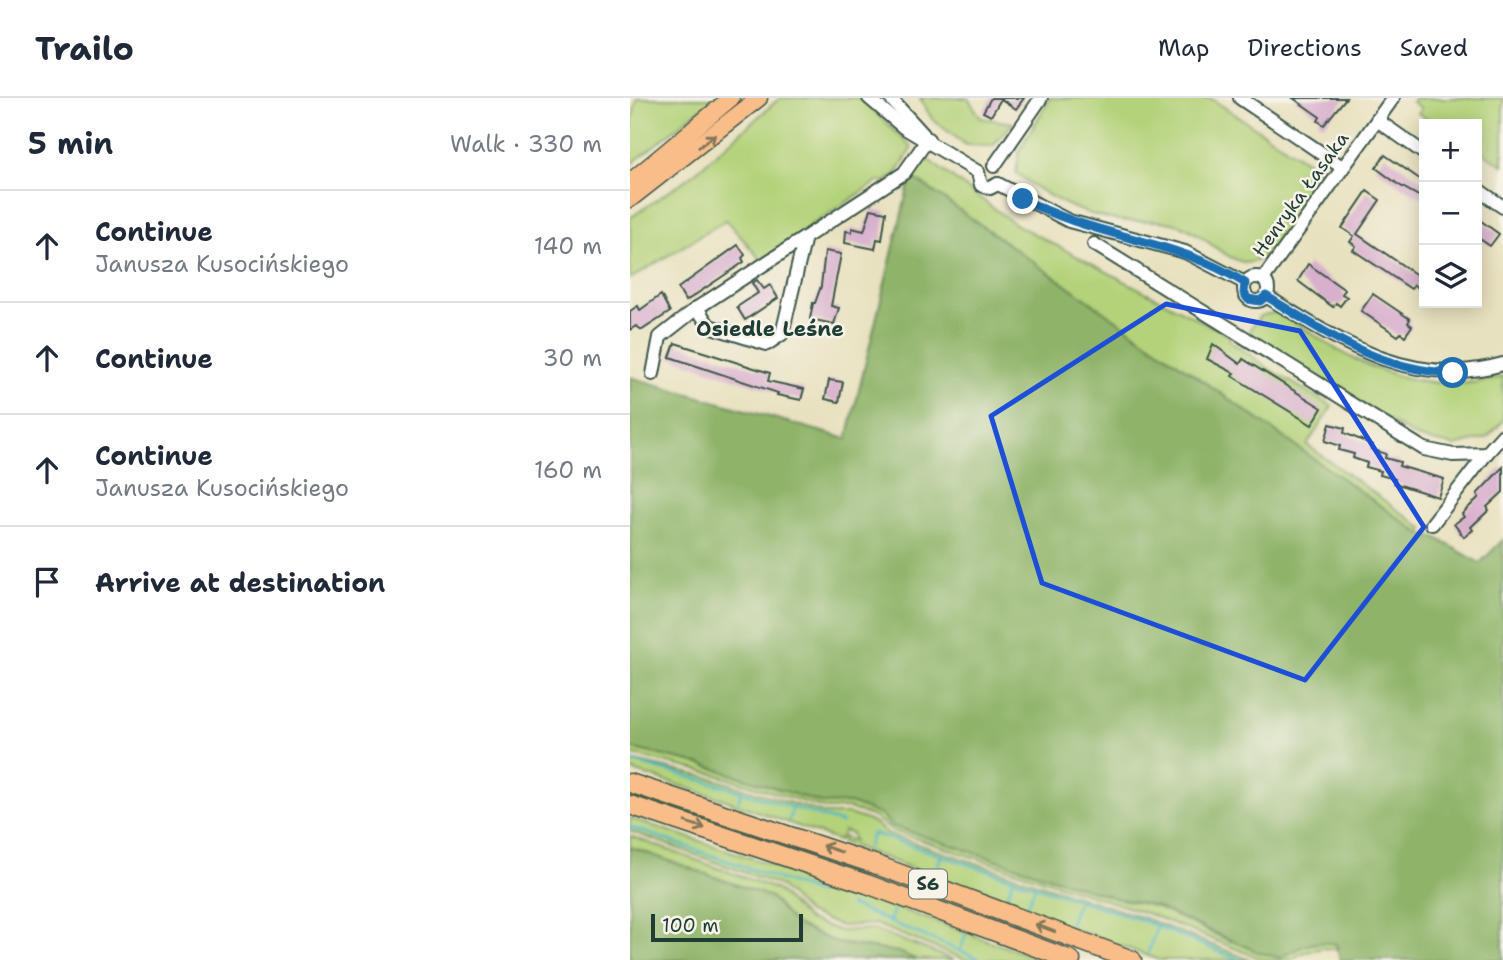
<!DOCTYPE html>
<meta charset="utf-8">
<style>
:root{--surface:#fff;--page:#f6f6f7;--text:#1f2937;--muted:#747a83;--line:#e0e1e3}
body{margin:0;font-family:"Shantell Sans",sans-serif;background:var(--page);color:var(--text)}
.controls{position:absolute;right:21px;top:21px;display:grid;overflow:hidden;border-radius:0px;box-shadow:0 4px 18px #0003}
.controls button{width:63px;height:63px;display:grid;place-items:center;padding:0;border:0;border-bottom:2px solid var(--line);background:var(--surface);color:var(--text);font:35px sans-serif}
.scale{position:absolute;left:21px;bottom:18px;width:152px;box-sizing:border-box;padding-left:7px;border:4px solid #1f3d34;border-top:0;font-size:19px;line-height:24px;white-space:nowrap;color:#1f3d34;-webkit-text-stroke:5px #f7f3e8;paint-order:stroke}
.stop{position:absolute;width:21px;height:21px;margin:-16px;border:5px solid #1f6fb2;border-radius:50%;background:#fff}
.stop.end{background:#1f6fb2;border-color:#fff;box-shadow:0 2px 7px #0008}
.list{margin:0;padding:0;list-style:none}
h2{display:flex;justify-content:space-between;align-items:center;height:91px;margin:0;padding:0 28px;font-size:30px}
h2 small{font-size:23px;font-weight:400;color:var(--muted)}
.list li{display:grid;grid-template-columns:46px 1fr auto;gap:21px;align-items:center;box-sizing:border-box;height:112px;padding:0 28px;border-top:2px solid var(--line)}
.list b{display:block;font-size:26px;white-space:nowrap}
.list p{margin:0;font-size:23px;white-space:nowrap;color:var(--muted)}
.list em{font-size:23px;font-style:normal;color:var(--muted)}
.icon{flex:none;width:38px;height:38px;fill:none;stroke:currentColor;stroke-width:2;stroke-linecap:round;stroke-linejoin:round}
.map{position:relative;flex:none;width:873px;height:862px;overflow:hidden}
header{display:flex;align-items:center;gap:42px;box-sizing:border-box;height:98px;padding:0 35px;background:var(--surface);border-bottom:2px solid var(--line)}
header strong{font-size:33px}
nav{display:flex;gap:38px;margin-inline-start:auto;font-size:24px}
main{display:flex}
aside{flex:1;background:var(--surface)}
.map>svg:first-child{display:block}
.green{fill:#b4d279;stroke:#6a8856;stroke-width:2}
.forest{fill:#8fb469;stroke:#57784e;stroke-width:2}
.lines{fill:none;stroke-linecap:round;stroke-linejoin:round}
.stream{stroke:#49b6c6;stroke-width:2.5}
.building{fill:#d8b0cd}
.minor-casing{stroke:#3d5649;stroke-width:16}
.major-casing{stroke:#3d5649;stroke-width:19}
.highway-casing{stroke:#3d5649;stroke-width:21}
.minor{stroke:#fff;stroke-width:12}
.major{stroke:#f9bd89;stroke-width:16}
.highway{stroke:#f9bd89;stroke-width:18}
.oneway{stroke:#81775a}
.route{stroke:#1f6fb2;stroke-width:9}
.marked{fill:none;stroke:#1d4ed8;stroke-width:5;stroke-linejoin:round}
.labels{text-anchor:middle;stroke-width:5;stroke-linejoin:round;paint-order:stroke}
.shield{fill:#f7f3e8;stroke:#60746a;stroke-width:2}
.shield-label{font-size:18px;font-weight:bold;fill:#1f3d34}
.street-label{font-size:19px;fill:#1f3d34;stroke:#f7f3e8}
.neighbourhood-label{font-size:21px;font-weight:bold;fill:#1f3d34;stroke:#f7f3e8}
</style>
<header>
<strong>Trailo</strong>
<nav><a>Map</a><a>Directions</a><a>Saved</a></nav>
</header>
<main>
<aside>
<h2>5 min<small>Walk · 330 m</small></h2>
<ul class="list">
<li><svg class="icon" aria-label="ahead" viewBox="0 0 24 24"><path d="M12 20V5M6 11l6-6 6 6"/></svg><div><b>Continue</b><p>Janusza Kusocińskiego</p></div><em>140 m</em></li>
<li><svg class="icon" aria-label="ahead" viewBox="0 0 24 24"><path d="M12 20V5M6 11l6-6 6 6"/></svg><div><b>Continue</b></div><em>30 m</em></li>
<li><svg class="icon" aria-label="ahead" viewBox="0 0 24 24"><path d="M12 20V5M6 11l6-6 6 6"/></svg><div><b>Continue</b><p>Janusza Kusocińskiego</p></div><em>160 m</em></li>
<li><svg class="icon" aria-label="arrive" viewBox="0 0 24 24"><path d="M6 21V4h12l-3 4 3 4H6"/></svg><div><b>Arrive at destination</b></div></li>
</ul>
</aside>
<div class="map">
<svg width="873" height="862" viewBox="0 0 873 862">
<rect width="100%" height="100%" fill="#f7f3e8"/>
<filter id="ink" filterUnits="userSpaceOnUse"><feTurbulence type="fractalNoise" baseFrequency=".0143" numOctaves="2"/><feDisplacementMap in="SourceGraphic" scale="14" xChannelSelector="R" yChannelSelector="G"/><feConvolveMatrix kernelMatrix="1 2 1 2 8 2 1 2 1" color-interpolation-filters="sRGB"/></filter>
<filter id="wash" filterUnits="userSpaceOnUse"><feTurbulence type="fractalNoise" baseFrequency=".00686" numOctaves="4" result="noise"/><feDisplacementMap in="SourceGraphic" scale="28" xChannelSelector="R" yChannelSelector="G"/><feGaussianBlur stdDeviation="1.57" result="paint"/><feColorMatrix in="noise" values="0 0 0 0 0 0 0 0 0 0 0 0 0 0 0 0 0 1.4 0 .05"/><feComposite in="paint" operator="in"/></filter>
<g filter="url(#wash)">
<rect width="100%" height="100%" fill="#e8e1bf"/>
<g class="green">
<path d="M 7,0 L 84,0 L 0,67 L 0,33 Z"/>
<path d="M 150,0 L 230,0 L 282,49 L 268,74 L 255,84 L 249,83 L 180,128 L 178,134 L 131,162 L 96,122 L 0,181 L 0,120 L 61,78 Z"/>
<path d="M 290,0 L 338,0 L 351,20 L 383,25 L 363,48 L 336,47 L 302,21 Z"/>
<path d="M 420,0 L 580,0 L 690,72 L 688,97 L 657,138 L 655,137 L 631,161 L 617,165 C 591,160 575,137 552,128 C 530,119 510,125 488,122 C 448,116 417,99 386,75 L 389,53 Z"/>
<path d="M 785,0 L 873,0 L 873,67 L 847,51 L 847,26 L 806,26 L 788,15 L 791,10 L 782,4 Z"/>
<path d="M 293,58 L 385,126 L 600,238 L 599,242 L 644,274 L 702,308 L 677,347 L 794,431 L 791,436 L 281,78 Z"/>
<path d="M 646,214 C 669,225 689,241 711,254 C 762,282 817,294 873,279 L 873,323 L 857,340 L 824,348 L 786,339 L 619,238 L 620,231 L 630,218 Z"/>
<path d="M 0,650 L 73,667 L 195,706 L 220,705 L 251,717 L 262,728 L 485,800 L 524,808 L 597,842 L 651,859 C 670,848 683,842 706,845 L 707,851 L 692,850 L 672,855 L 661,862 L 634,862 L 519,816 L 263,733 L 244,719 L 219,710 L 197,711 L 84,676 L 0,656 Z"/>
<path d="M 0,662 L 84,681 L 196,716 L 219,716 L 243,724 L 260,737 L 517,821 L 620,862 L 529,862 L 212,744 L 214,739 L 224,743 L 222,736 L 214,733 L 209,743 L 93,701 L 0,672 Z"/>
<path d="M 0,693 L 259,780 L 257,785 L 0,699 Z"/>
<path d="M 0,720 L 218,792 L 208,791 L 209,797 L 216,800 L 220,793 L 412,862 L 336,862 L 245,826 L 211,828 L 177,815 L 149,787 L 0,733 Z"/>
<path d="M 0,738 L 146,791 L 178,822 L 210,833 L 243,831 L 324,862 L 287,862 L 268,854 L 207,845 L 163,826 L 141,799 L 0,749 Z"/>
</g>
<g class="forest">
<path d="M 281,78 L 791,436 L 805,439 L 850,465 L 873,442 L 873,862 L 710,862 L 706,846 C 683,842 670,848 651,860 L 630,855 L 524,808 L 485,800 L 262,728 L 251,717 L 220,705 L 195,706 L 73,667 L 0,650 L 0,279 L 217,341 Z"/>
<path d="M 0,749 L 141,799 L 164,826 L 207,845 L 268,854 L 287,862 L 0,862 Z"/>
</g>
<g class="lines">
<g class="stream">
<path d="M 0,663 L 97,689 L 212,725"/>
<path d="M 109,702 L 111,693"/>
<path d="M 159,722 L 163,709"/>
<path d="M 0,729 L 189,795 L 192,786"/>
<path d="M 242,735 L 514,823 L 610,862"/>
<path d="M 238,749 L 242,736"/>
<path d="M 305,774 L 311,758"/>
<path d="M 376,801 L 383,782"/>
<path d="M 220,807 L 352,862"/>
<path d="M 397,808 L 405,789"/>
<path d="M 259,825 L 263,813"/>
<path d="M 440,825 L 448,803"/>
<path d="M 330,853 L 336,836"/>
<path d="M 518,855 L 527,828"/>
</g>
</g>
<g id="blocks">
<g class="building">
<path d="M 361,0 L 394,0 L 386,11 L 371,1 L 361,18 L 353,14 Z"/>
<path d="M 663,0 L 716,0 L 694,27 L 688,23 L 690,19 Z"/>
<path d="M 755,57 L 794,84 L 794,101 L 769,87 L 746,70 Z"/>
<path d="M 737,93 L 750,102 L 727,136 L 794,182 L 790,191 L 784,187 L 781,191 L 723,152 L 726,148 L 720,144 L 724,138 L 712,130 Z"/>
<path d="M 241,111 L 256,114 L 252,142 L 247,141 L 245,151 L 215,145 L 216,133 L 222,134 L 222,130 L 234,133 Z"/>
<path d="M 847,120 L 869,136 L 860,148 L 847,139 Z"/>
<path d="M 108,147 L 115,157 L 112,160 L 114,164 L 56,203 L 48,190 Z"/>
<path d="M 195,153 L 211,156 L 201,208 L 209,210 L 204,226 L 180,221 L 183,205 L 185,205 L 191,188 Z"/>
<path d="M 678,166 L 715,192 L 712,196 L 717,199 L 710,208 L 706,205 L 703,209 L 668,183 Z"/>
<path d="M 127,182 L 134,191 L 140,187 L 148,200 L 115,222 L 107,209 L 128,195 L 122,185 Z"/>
<path d="M 743,196 L 780,221 L 778,225 L 782,228 L 775,238 L 771,235 L 768,238 L 731,213 Z"/>
<path d="M 31,197 L 40,214 L 12,232 L 6,228 L 0,232 L 0,213 L 8,208 L 10,212 Z"/>
<path d="M 45,245 L 140,275 L 138,283 L 174,291 L 171,302 L 147,297 L 148,295 L 40,259 Z"/>
<path d="M 583,246 L 610,266 L 613,261 L 692,310 L 682,327 L 602,278 L 604,275 L 577,261 Z"/>
<path d="M 199,282 L 213,284 L 209,304 L 195,301 Z"/>
<path d="M 700,326 L 715,330 L 714,335 L 743,347 L 741,351 L 756,356 L 755,360 L 770,364 L 769,368 L 814,381 L 808,399 L 764,385 L 765,381 L 750,377 L 751,373 L 736,369 L 737,365 L 723,360 L 724,356 L 709,352 L 710,348 L 695,343 Z"/>
<path d="M 873,369 L 873,394 L 857,409 L 859,412 L 841,429 L 843,432 L 834,439 L 824,426 L 834,419 L 832,416 L 849,399 L 847,396 Z"/>
</g>
</g>
</g>
<g filter="url(#ink)">
<use href="#blocks" fill-opacity="0" stroke="#3d5649" stroke-width="2"/>
<g class="lines">
<g class="minor-casing">
<g id="minor">
<path d="M 239,0 L 273,29 L 348,74"/>
<path d="M 260,0 L 293,36"/>
<path d="M 610,0 L 712,69"/>
<path d="M 747,22 L 794,55"/>
<path d="M 364,68 L 411,0"/>
<path d="M 348,74 L 351,87 L 360,90 L 368,86"/>
<path d="M 368,86 L 439,123 L 555,154 L 615,185"/>
<path d="M 847,91 L 873,109"/>
<path d="M 174,143 L 152,236 L 137,246 L 79,228 L 67,210 L 274,75 L 298,41"/>
<path d="M 464,146 L 794,351 L 823,357 L 856,356 L 873,337"/>
<circle cx="626" cy="191" r="12"/>
<path d="M 633,181 L 763,0"/>
<path d="M 636,198 C 710,244 782,292 873,266"/>
<path d="M 23,276 L 30,239 L 67,210"/>
<path d="M 802,426 L 856,356"/>
</g>
</g>
<g class="major-casing">
<g id="major">
<path d="M 0,84 L 101,0"/>
<path d="M 0,101 L 129,0"/>
</g>
</g>
<g class="highway-casing">
<g id="highway">
<path d="M 0,685 L 244,766 L 502,862"/>
<path d="M 0,707 L 237,786 L 441,862"/>
</g>
</g>
<use href="#minor" class="minor"/>
<use href="#major" class="major"/>
<use href="#highway" class="highway"/>
</g>
<defs><path id="oneway-shaft" d="M-6 0H5M1.5-3L5.5 0L1.5 3" fill="none" stroke-width="1.6" stroke-linecap="round" stroke-linejoin="round" transform="scale(1.75)"/></defs>
<g class="oneway">
<use href="#oneway-shaft" transform="translate(77 43) rotate(-38)"/>
<use href="#oneway-shaft" transform="translate(65 727) rotate(18)"/>
<use href="#oneway-shaft" transform="translate(202 751) rotate(-161)"/>
<use href="#oneway-shaft" transform="translate(415 830) rotate(-159)"/>
</g>
</g>
<g class="lines" filter="url(#ink)">
<path class="route" d="M 393,101 C 464,140 546,141 615,185 L 614,195 L 618,201 L 630,203 L 636,198 C 698,236 748,272 823,275"/>
</g>
<path class="marked" d="M 536,206 L 670,233 L 794,429 L 675,582 L 412,485 L 361,318 Z"/>
<g class="labels">
<rect class="shield" x="279" y="771.5" width="38" height="29" rx="5"/>
<g class="shield-label">
<text x="298" y="792">S6</text>
</g>
<g class="street-label">
<text transform="translate(670 96) rotate(-54)" y="7">Henryka Łasaka</text>
</g>
<g class="neighbourhood-label">
<text x="140" y="238">Osiedle Leśne</text>
</g>
</g>
</svg>
<div class="controls">
<button>+</button>
<button>−</button>
<button><svg class="icon" aria-label="layers" viewBox="0 0 24 24"><path d="M12 4l9 5-9 5-9-5zM3 14l9 5 9-5"/></svg></button>
</div>
<div class="scale">100 m</div>
<div class="stop" style="left:823px;top:275px"></div>
<div class="stop end" style="left:393px;top:101px"></div>
</div>
</main>
